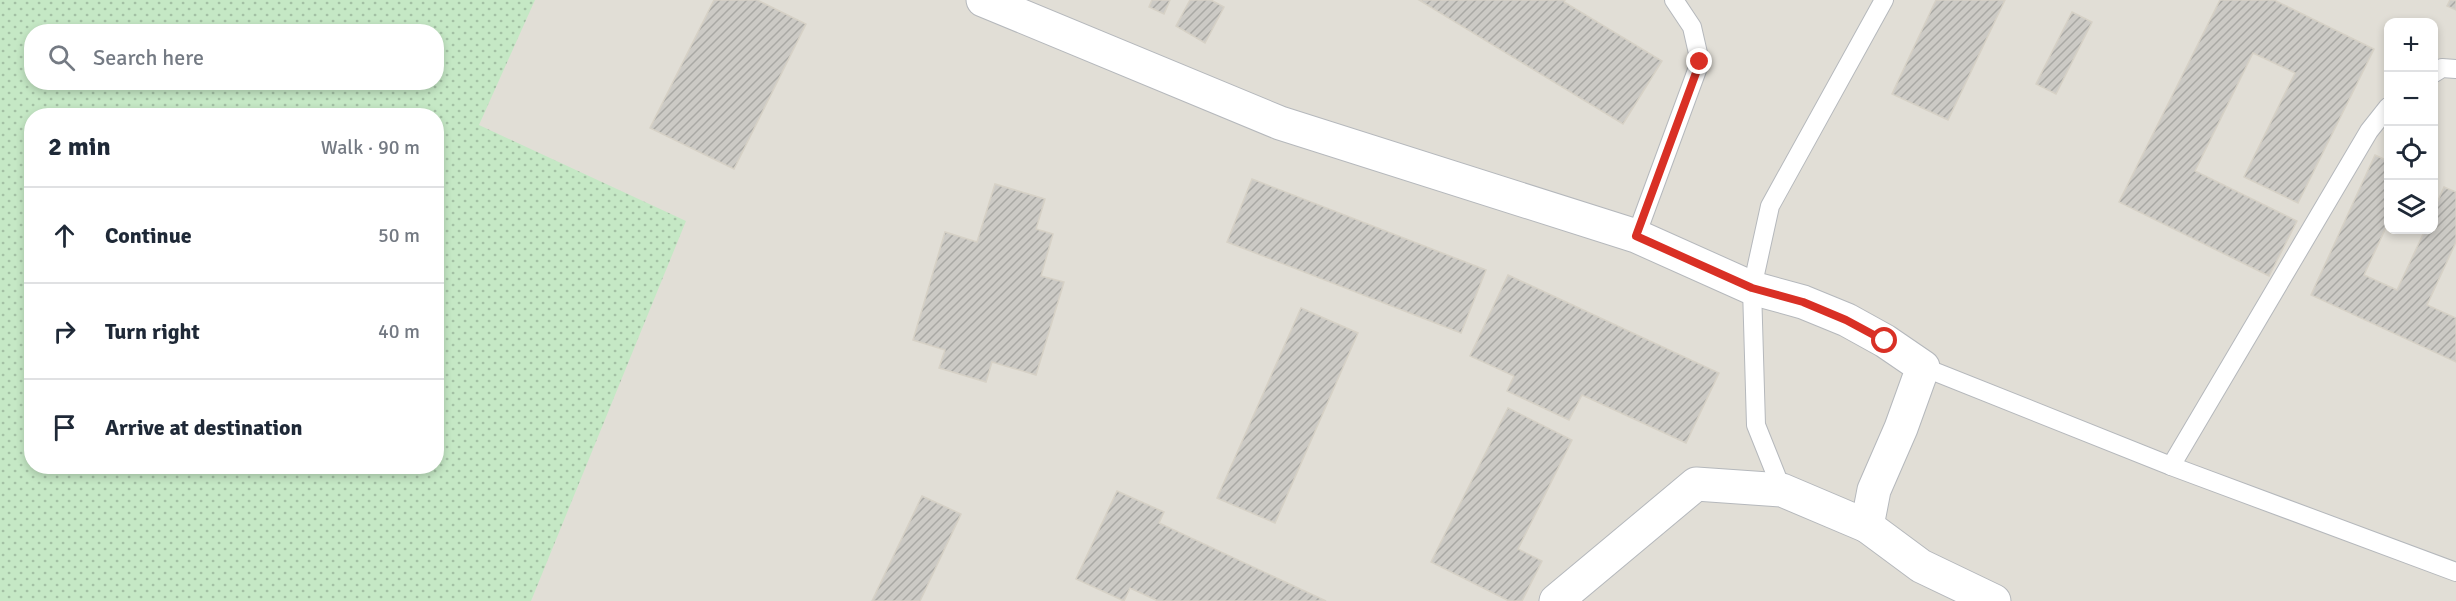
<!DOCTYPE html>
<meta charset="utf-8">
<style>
:root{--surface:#fff;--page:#f6f6f7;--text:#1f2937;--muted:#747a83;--line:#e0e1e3}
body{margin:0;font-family:Signika,sans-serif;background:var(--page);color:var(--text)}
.controls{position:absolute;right:18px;top:18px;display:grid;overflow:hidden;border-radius:12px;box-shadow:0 3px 9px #0003}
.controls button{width:54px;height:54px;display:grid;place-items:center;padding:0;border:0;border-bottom:2px solid var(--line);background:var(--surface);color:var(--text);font:30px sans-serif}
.stop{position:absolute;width:18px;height:18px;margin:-14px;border:4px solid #d93025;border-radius:50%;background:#fff}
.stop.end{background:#d93025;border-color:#fff;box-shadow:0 2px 6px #0008}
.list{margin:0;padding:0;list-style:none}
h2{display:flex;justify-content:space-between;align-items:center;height:78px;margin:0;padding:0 24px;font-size:26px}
h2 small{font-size:20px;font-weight:400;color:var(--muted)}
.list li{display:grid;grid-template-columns:39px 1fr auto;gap:18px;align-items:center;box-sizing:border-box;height:96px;padding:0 24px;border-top:2px solid var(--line)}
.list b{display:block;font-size:22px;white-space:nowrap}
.list em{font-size:20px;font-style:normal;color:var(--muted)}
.icon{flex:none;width:33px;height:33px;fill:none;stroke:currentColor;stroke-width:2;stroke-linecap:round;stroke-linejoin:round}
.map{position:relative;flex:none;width:2456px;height:601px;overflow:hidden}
.search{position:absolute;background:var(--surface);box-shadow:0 3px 9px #0003;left:24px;top:24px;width:420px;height:66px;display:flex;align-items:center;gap:15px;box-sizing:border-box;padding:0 21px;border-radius:24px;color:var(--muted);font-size:22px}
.panel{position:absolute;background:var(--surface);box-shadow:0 3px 9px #0003;left:24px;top:108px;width:420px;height:366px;border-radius:24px}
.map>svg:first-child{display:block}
.education{fill:#e1ded6;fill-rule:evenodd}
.grass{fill:url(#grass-dots);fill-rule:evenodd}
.building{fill:url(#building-hatch);stroke:#d6d1c6;stroke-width:1.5}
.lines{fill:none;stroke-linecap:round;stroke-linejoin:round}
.lane-casing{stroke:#b5b8bc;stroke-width:20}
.street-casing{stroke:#b5b8bc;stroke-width:35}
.lane{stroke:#fff;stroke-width:18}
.street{stroke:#fff;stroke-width:33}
.route{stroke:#d93025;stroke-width:8}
</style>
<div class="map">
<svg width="2456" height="601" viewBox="0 0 2456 601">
<defs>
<pattern id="grass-dots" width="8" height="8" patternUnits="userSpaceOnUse" patternTransform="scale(1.5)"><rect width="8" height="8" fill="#c5e8c5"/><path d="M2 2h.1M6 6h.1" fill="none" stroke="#a3c0a4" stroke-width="1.8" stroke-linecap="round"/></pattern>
<pattern id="building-hatch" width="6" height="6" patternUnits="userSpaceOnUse" patternTransform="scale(1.5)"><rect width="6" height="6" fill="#cccac5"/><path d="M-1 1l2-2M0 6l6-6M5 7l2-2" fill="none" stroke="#a9a8a4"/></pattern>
</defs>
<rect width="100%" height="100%" fill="#f1efe8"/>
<path class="education" d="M 0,0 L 2456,0 L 2456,601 L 0,601 ZM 2388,22 L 2434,22 L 2434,230 L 2388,230 ZM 32,32 L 436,32 L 436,82 L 32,82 ZM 32,116 L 436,116 L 436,466 L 32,466 Z"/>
<path class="grass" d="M 0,0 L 535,0 L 479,125 L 686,221 L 531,601 L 0,601 ZM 32,32 L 436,32 L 436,82 L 32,82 ZM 32,116 L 436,116 L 436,466 L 32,466 Z"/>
<g class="building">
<path d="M 714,0 L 757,0 L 806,24 L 734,169 L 650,128 Z"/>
<path d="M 1152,0 L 1170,0 L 1164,14 L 1149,7 Z"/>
<path d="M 1190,0 L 1211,0 L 1224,7 L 1205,43 L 1176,26 Z"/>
<path d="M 1419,0 L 1565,0 L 1564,2 L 1662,61 L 1623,124 Z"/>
<path d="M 1936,0 L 2005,0 L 1948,120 L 1892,94 Z"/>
<path d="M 2220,0 L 2274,0 L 2374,49 L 2298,203 L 2244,177 L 2295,73 L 2253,53 L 2195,171 L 2297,221 L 2269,276 L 2119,202 Z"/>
<path d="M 2450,0 L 2456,0 L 2456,10 L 2447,6 Z"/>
<path d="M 2072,12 L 2092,22 L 2056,94 L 2036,84 Z"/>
<path d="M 2375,155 L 2388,161 L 2388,223 L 2364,275 L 2397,290 L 2425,230 L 2434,230 L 2434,210 L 2444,187 L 2456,192 L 2456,242 L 2427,305 L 2456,318 L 2456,362 L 2311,295 Z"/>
<path d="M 1252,179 L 1486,270 L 1461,333 L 1227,242 Z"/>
<path d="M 995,184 L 1045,199 L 1036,229 L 1053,234 L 1041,276 L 1064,282 L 1036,375 L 992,362 L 986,382 L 939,368 L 945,350 L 913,340 L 945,232 L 977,242 Z"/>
<path d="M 1508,275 L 1719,373 L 1686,443 L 1582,395 L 1569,420 L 1507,391 L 1514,376 L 1470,356 Z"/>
<path d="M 1301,308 L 1358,333 L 1275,523 L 1217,498 Z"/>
<path d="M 1508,408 L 1572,440 L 1518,549 L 1542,561 L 1522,601 L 1509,601 L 1431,562 Z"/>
<path d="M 1117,491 L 1164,512 L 1159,523 L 1326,601 L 1158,601 L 1130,588 L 1124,601 L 1076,579 Z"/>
<path d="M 922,496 L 961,514 L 920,601 L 872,601 Z"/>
</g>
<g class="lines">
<g class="lane-casing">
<g id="lane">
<path d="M 2434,73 L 2442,68 L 2456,69"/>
<path d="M 1636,236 L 1700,62 L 1692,27 L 1674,0"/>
<path d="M 1923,367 L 2171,466 L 2456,572"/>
<path d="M 2171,466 L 2369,131 L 2388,107"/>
<path d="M 1782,490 L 1756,425 L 1752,288 L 1770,206 L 1884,0"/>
</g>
</g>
<g class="street-casing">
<g id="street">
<path d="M 983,0 L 1280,123 L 1636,236 L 1752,288 L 1803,302 L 1847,320 L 1885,341 L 1923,367 L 1901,428 L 1874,490 L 1867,526 L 1921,566 L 1994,601"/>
<path d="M 1556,601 L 1696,484 L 1782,490 L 1867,526"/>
</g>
</g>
<use href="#lane" class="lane"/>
<use href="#street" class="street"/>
</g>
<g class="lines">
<path class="route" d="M 1700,62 L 1636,236 L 1752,288 L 1803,302 L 1846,320 L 1885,341"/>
</g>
</svg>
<div class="controls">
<button>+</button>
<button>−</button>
<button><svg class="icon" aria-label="locate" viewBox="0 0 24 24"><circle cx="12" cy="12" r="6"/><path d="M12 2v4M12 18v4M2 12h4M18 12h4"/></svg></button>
<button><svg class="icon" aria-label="layers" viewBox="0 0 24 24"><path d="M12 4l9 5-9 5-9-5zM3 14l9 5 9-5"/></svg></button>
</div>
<div class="stop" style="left:1885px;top:341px"></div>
<div class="stop end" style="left:1700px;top:62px"></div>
<div class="search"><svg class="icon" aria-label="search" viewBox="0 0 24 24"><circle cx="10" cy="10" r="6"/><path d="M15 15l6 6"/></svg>Search here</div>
<section class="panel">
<h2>2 min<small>Walk · 90 m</small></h2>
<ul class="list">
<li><svg class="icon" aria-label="ahead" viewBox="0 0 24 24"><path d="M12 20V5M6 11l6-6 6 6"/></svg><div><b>Continue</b></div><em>50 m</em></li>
<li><svg class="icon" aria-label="right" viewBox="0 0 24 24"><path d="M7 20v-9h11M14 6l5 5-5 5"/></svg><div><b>Turn right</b></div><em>40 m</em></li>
<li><svg class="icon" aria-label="arrive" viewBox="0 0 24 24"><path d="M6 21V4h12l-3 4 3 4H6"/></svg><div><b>Arrive at destination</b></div></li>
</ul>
</section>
</div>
